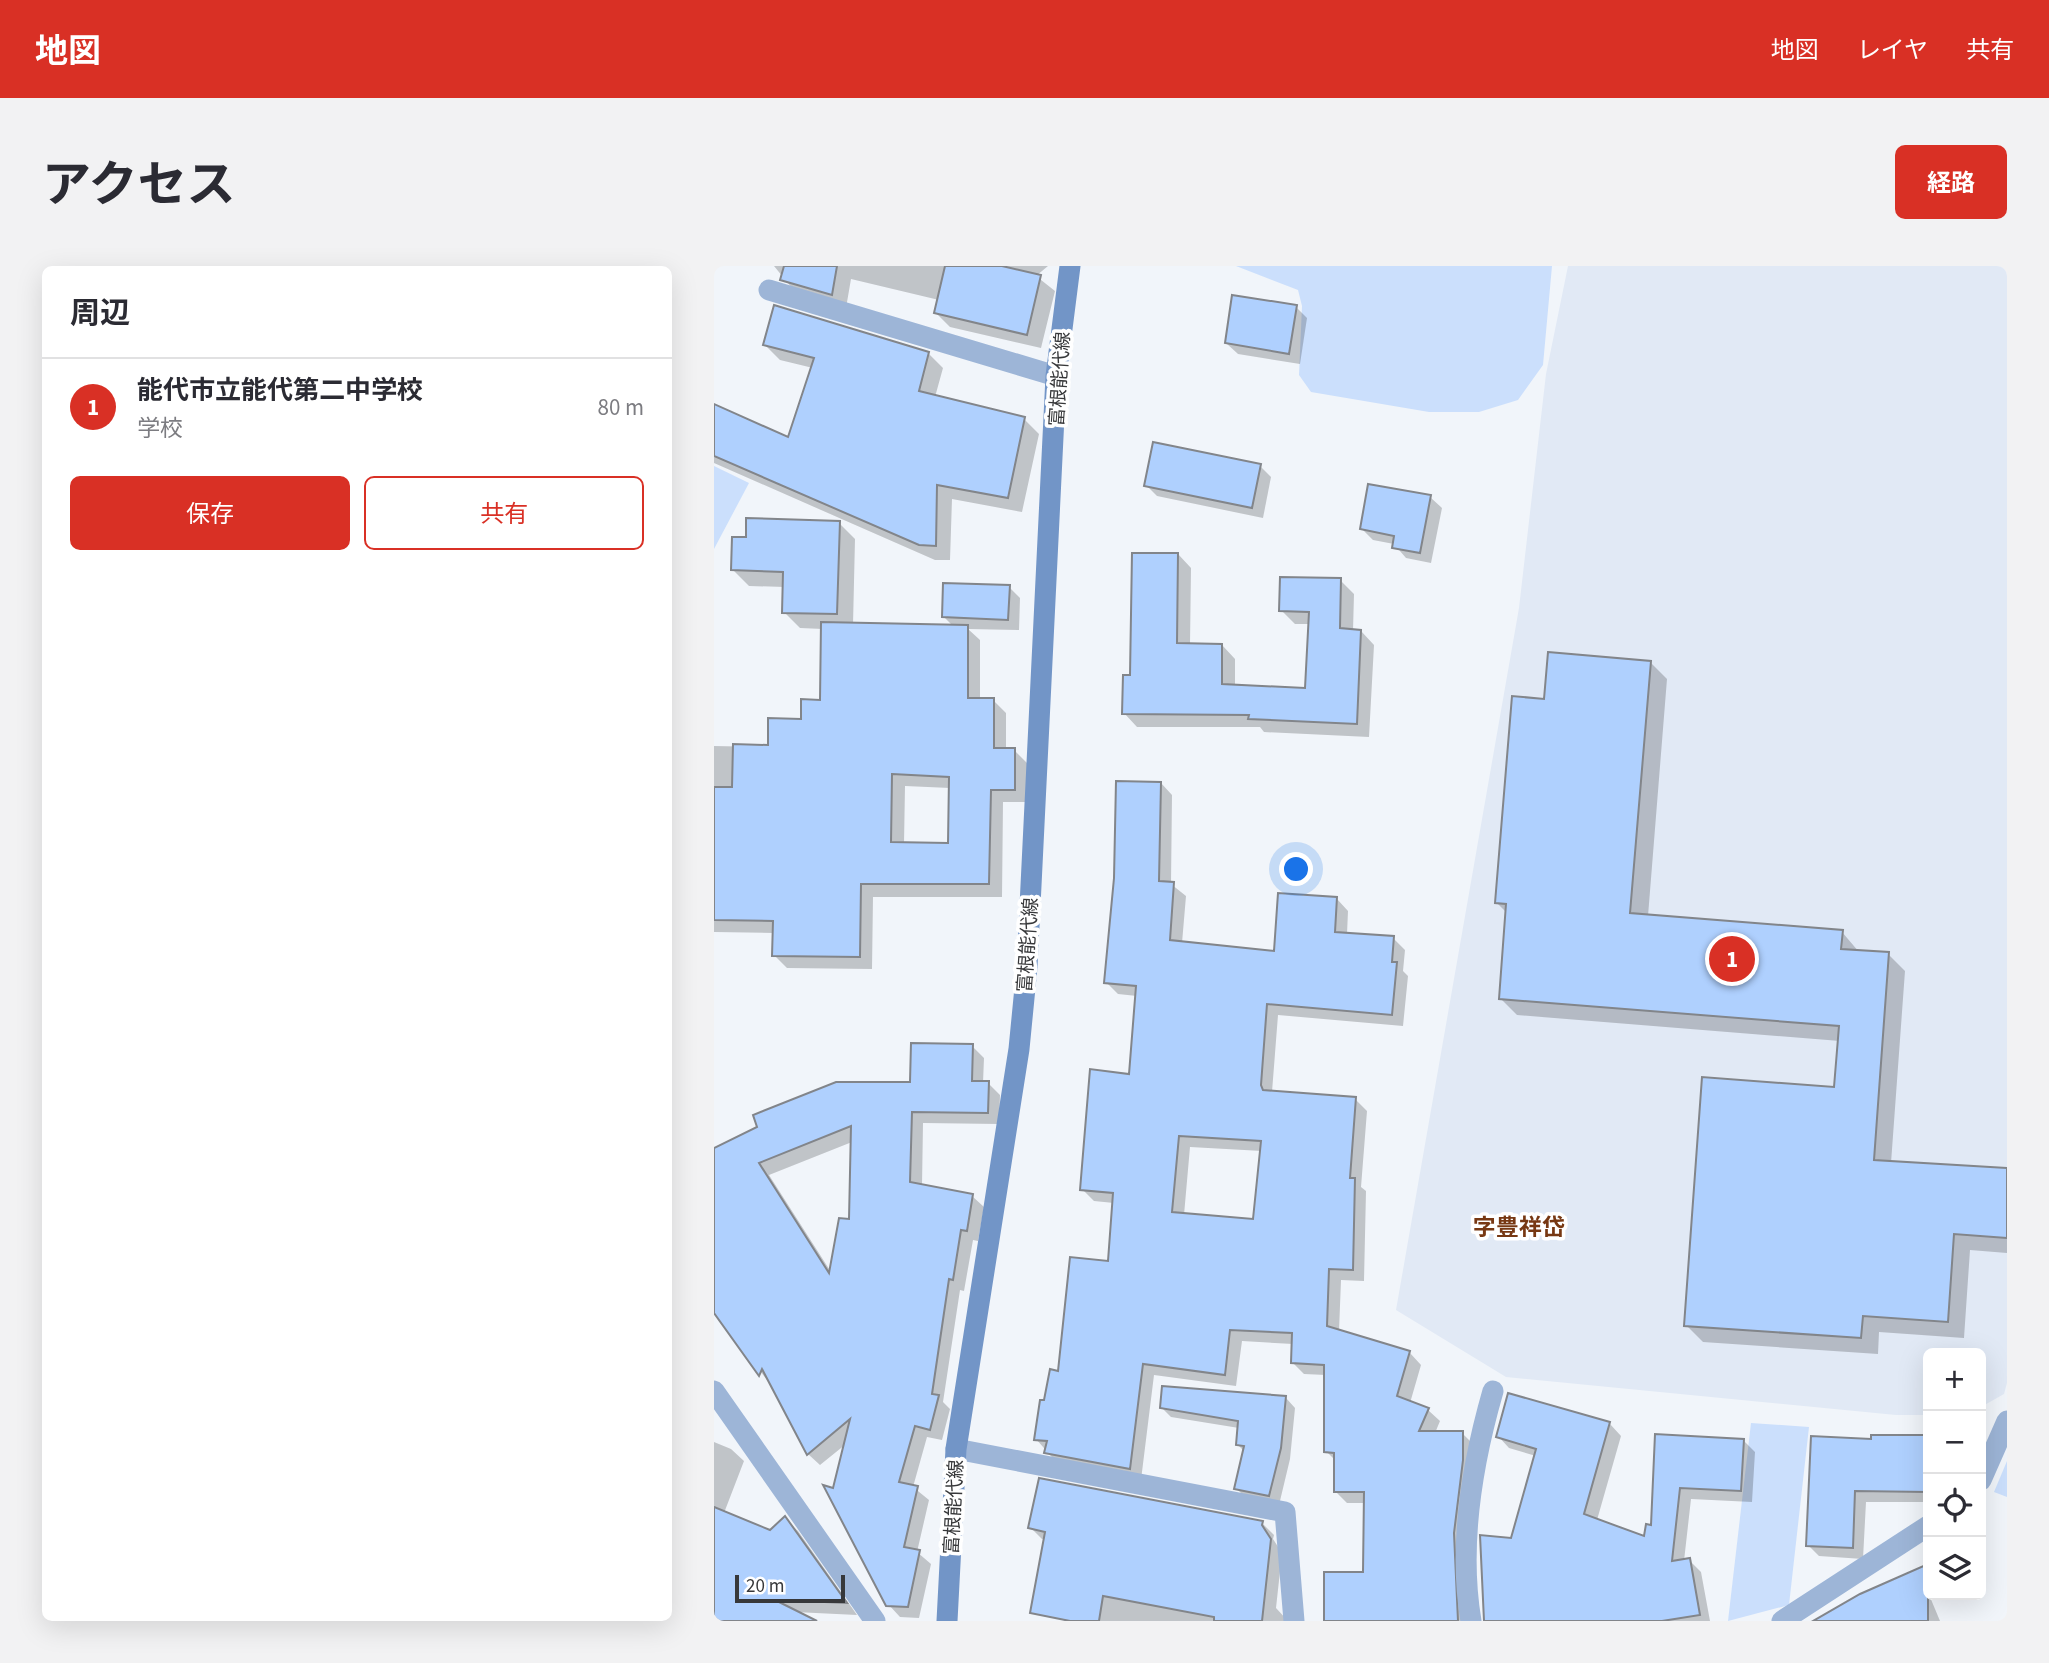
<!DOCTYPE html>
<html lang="ja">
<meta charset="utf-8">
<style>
:root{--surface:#fff;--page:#f2f2f3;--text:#2b2b33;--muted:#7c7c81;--line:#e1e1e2;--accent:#d93025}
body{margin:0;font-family:"Source Sans 3","Noto Sans JP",sans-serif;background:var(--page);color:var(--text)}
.controls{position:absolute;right:21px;bottom:21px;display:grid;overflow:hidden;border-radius:10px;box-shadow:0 7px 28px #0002}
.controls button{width:63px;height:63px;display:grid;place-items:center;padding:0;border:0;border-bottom:2px solid var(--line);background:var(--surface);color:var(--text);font:35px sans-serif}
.scale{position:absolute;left:21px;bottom:18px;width:110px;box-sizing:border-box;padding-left:7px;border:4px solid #37383a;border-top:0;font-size:19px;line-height:24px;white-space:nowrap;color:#37383a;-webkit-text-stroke:5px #fff;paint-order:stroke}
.you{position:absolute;left:583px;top:604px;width:24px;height:24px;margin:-18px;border:5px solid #fff;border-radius:50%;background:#1a73e8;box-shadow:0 0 0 10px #1a73e833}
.badge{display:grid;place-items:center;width:46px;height:46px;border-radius:50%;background:var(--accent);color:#fff;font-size:23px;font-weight:700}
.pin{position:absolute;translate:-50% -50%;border:4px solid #fff;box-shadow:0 2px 7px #0006}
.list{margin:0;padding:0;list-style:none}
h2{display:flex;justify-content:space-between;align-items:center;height:91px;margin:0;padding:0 28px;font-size:30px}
h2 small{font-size:23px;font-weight:400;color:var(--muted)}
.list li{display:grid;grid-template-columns:46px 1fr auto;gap:21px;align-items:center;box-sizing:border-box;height:98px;padding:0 28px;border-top:2px solid var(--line)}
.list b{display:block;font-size:26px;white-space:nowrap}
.list p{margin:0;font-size:23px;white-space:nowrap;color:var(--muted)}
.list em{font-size:23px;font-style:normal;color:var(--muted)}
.actions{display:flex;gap:14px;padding:21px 28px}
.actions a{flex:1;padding:16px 0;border:2px solid var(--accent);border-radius:10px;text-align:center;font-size:24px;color:var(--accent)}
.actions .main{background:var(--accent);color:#fff}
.icon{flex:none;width:38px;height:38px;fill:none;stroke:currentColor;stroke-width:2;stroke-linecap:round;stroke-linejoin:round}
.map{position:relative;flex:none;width:1293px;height:1355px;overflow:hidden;border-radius:10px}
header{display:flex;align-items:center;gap:42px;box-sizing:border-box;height:98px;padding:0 35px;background:var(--accent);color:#fff}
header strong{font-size:33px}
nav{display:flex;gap:38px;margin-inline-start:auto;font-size:24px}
.intro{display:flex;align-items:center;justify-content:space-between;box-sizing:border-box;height:168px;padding:0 42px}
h1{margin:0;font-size:49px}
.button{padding:18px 32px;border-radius:10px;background:var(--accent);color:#fff;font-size:24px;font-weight:700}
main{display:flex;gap:42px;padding:0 42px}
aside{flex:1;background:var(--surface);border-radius:10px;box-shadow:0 7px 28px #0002}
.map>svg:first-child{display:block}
.built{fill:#e1e9f5}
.green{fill:#cbdffc}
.shadow{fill:#0003;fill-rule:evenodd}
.building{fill:#afd0fe;stroke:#82858a;stroke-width:2;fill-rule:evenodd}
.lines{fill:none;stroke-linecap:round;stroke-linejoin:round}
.street{stroke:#9db5d7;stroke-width:21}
.secondary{stroke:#7295c7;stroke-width:21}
.labels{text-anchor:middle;stroke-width:7;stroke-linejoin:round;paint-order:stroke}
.street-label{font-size:19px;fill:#37383a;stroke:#fff}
.quarter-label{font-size:23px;font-weight:bold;fill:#773813;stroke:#fff}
</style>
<header>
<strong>地図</strong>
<nav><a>地図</a><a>レイヤ</a><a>共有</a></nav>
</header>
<div class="intro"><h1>アクセス</h1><a class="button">経路</a></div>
<main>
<aside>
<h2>周辺<small></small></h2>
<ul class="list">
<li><span class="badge">1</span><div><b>能代市立能代第二中学校</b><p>学校</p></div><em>80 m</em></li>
</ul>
<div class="actions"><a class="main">保存</a><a>共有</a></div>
</aside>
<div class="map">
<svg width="1293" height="1355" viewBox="0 0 1293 1355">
<rect width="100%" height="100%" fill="#f1f5fa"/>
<path class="built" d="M 854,0 L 1293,0 L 1293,1117 L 1290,1128 L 1267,1141 L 1267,1087 L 1214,1087 L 1214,1149 L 1182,1149 L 792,1111 L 682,1044 L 805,342 L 832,108 Z"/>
<g class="green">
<path d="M 522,0 L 838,0 L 829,99 L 804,134 L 765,146 L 715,146 L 597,126 L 585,109 L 588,40 L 584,24 Z"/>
<path d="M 0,200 L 35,217 L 0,283 Z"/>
<path d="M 1037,1157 L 1095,1161 L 1075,1339 L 1014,1355 Z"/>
<path d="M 1293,1195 L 1293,1231 L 1280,1226 Z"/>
</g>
<g class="shadow">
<path d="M 60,0 L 334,0 L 322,10 L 341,25 L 327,82 L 236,61 L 222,47 L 225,34 L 137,13 L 132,42 L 82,27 Z"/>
<path d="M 582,41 L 593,52 L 586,98 L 524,88 L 512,77 Z"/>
<path d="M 51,79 L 214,87 L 229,102 L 221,131 L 310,153 L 325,168 L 308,246 L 238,233 L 236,294 L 221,294 L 0,197 L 0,140 L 75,174 L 99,102 L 66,94 Z"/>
<path d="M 546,200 L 557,211 L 549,252 L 443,230 L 432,219 Z"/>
<path d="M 716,231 L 728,242 L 717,297 L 692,292 L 680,278 L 659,274 L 648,263 Z"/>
<path d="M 125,257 L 141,273 L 139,359 L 240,361 L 230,351 L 295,321 L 306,332 L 305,364 L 254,363 L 266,374 L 266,434 L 279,434 L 292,447 L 292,484 L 300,484 L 313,497 L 313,536 L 289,536 L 288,631 L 159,631 L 158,703 L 73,702 L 60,689 L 60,667 L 0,666 L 0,480 L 55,481 L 107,436 L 109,363 L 86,362 L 70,346 L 71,321 L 35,320 L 19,304 L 34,273 ZM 191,520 L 236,522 L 235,579 L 190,578 Z"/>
<path d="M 464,288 L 477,302 L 476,379 L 508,379 L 521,393 L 521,420 L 593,424 L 596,358 L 581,358 L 567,344 L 626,314 L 640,328 L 639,365 L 647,365 L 660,379 L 655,471 L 550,466 L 546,461 L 423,461 L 410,447 L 418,411 Z"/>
<path d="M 936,396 L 953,413 L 934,650 L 1128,666 L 1145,686 L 1174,688 L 1191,705 L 1177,897 L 1293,904 L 1293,987 L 1256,984 L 1250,1072 L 1165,1066 L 1164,1088 L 989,1076 L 972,1059 L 1122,823 L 1126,775 L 803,749 L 786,732 L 793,647 L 783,637 L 832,435 Z"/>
<path d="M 447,517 L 458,529 L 457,618 L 472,630 L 468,677 L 562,687 L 623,633 L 634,645 L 633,668 L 679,672 L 691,684 L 689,705 L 694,710 L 689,760 L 564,749 L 558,826 L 641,833 L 653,845 L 647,921 L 652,925 L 650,1015 L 627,1014 L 625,1065 L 696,1087 L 707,1099 L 696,1137 L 714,1144 L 726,1155 L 721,1167 L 748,1167 L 760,1179 L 756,1355 L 611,1355 L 609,1337 L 651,1308 L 652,1237 L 633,1237 L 621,1225 L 622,1195 L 612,1185 L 612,1109 L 590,1108 L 578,1096 L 579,1078 L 528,1075 L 522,1120 L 440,1109 L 427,1214 L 344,1198 L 322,1173 L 332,1136 L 395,997 L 400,937 L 380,935 L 368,923 L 416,809 L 423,730 L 404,728 L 392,716 ZM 476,881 L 548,885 L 540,954 L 470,949 Z"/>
<path d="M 258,780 L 270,792 L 269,817 L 274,817 L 286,829 L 285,858 L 209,857 L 208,920 L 258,930 L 270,941 L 264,975 L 259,974 L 250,1025 L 246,1024 L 229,1136 L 236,1143 L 228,1174 L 213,1171 L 199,1221 L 215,1234 L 203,1286 L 217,1298 L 205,1352 L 186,1351 L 174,1338 L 119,1229 L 132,1178 L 106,1199 L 94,1188 L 57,1119 L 10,1059 L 0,1025 L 0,884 L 198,818 ZM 138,876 L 137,955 L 117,1006 L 55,909 Z"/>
<path d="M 796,1129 L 896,1158 L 907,1170 L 883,1254 L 932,1272 L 938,1261 L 943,1170 L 1029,1174 L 1041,1186 L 1038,1236 L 977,1233 L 970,1295 L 975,1294 L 987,1306 L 996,1355 L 771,1355 L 822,1190 L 795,1182 L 784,1170 Z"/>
<path d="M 572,1132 L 581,1142 L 576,1193 L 565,1239 L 532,1232 L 522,1222 L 531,1186 L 524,1179 L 525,1162 L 457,1151 L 447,1141 Z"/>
<path d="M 1159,1171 L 1214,1171 L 1214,1236 L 1152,1236 L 1149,1293 L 1105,1290 L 1094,1279 Z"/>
<path d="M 0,1176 L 17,1183 L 30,1195 L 10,1247 L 56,1266 L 71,1253 L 84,1265 L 143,1349 L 81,1346 L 99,1355 L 0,1355 Z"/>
<path d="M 548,1257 L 560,1269 L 559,1273 L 568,1287 L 562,1342 L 574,1355 L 364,1355 L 345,1270 L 328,1273 L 316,1261 Z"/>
<path d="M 1211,1319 L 1226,1355 L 1143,1355 Z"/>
</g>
<g class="building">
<path d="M 70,0 L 123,0 L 118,29 L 66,14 Z"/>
<path d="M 231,0 L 288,0 L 327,9 L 313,69 L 220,47 Z"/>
<path d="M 518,29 L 583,39 L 575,88 L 511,77 Z"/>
<path d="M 60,39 L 215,86 L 205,125 L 311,151 L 294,232 L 223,219 L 222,280 L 205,279 L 0,190 L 0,138 L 74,171 L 100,92 L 49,79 Z"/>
<path d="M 439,176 L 547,198 L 538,242 L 430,220 Z"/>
<path d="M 654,218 L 717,229 L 706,287 L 678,282 L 680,270 L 646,263 Z"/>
<path d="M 32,252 L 126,255 L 123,348 L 68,347 L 69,306 L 17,304 L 18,271 L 32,271 Z"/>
<path d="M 418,287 L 464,287 L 463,377 L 508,378 L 508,418 L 591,422 L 595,346 L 565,345 L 566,311 L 627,312 L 626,362 L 647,364 L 643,458 L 534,453 L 535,449 L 408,448 L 409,409 L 416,409 Z"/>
<path d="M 229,317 L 296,319 L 294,354 L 228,351 Z"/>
<path d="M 107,356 L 254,359 L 254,432 L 280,432 L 280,482 L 301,482 L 301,524 L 277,524 L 275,618 L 147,618 L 146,691 L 58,690 L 59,655 L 0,654 L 0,521 L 18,521 L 19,478 L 54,479 L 54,452 L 87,453 L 87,433 L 106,434 ZM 178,508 L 235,511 L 234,577 L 177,576 Z"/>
<path d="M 834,386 L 937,395 L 916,647 L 1129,664 L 1127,683 L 1175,686 L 1160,894 L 1293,902 L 1293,972 L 1240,968 L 1234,1056 L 1149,1050 L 1147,1072 L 970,1060 L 988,811 L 1120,821 L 1125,760 L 785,733 L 792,638 L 781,637 L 798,430 L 830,433 Z"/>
<path d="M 402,515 L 447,516 L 445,615 L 460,616 L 456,674 L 560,685 L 564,627 L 623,631 L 621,666 L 680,670 L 678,696 L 683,696 L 678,749 L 553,738 L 547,819 L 549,824 L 642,831 L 636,912 L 641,912 L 639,1004 L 615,1003 L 613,1060 L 696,1085 L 683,1130 L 715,1142 L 705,1165 L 749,1165 L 749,1194 L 740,1267 L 744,1355 L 610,1355 L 610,1306 L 649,1306 L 650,1226 L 620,1226 L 620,1187 L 610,1186 L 610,1099 L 577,1097 L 578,1067 L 516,1064 L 511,1109 L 429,1098 L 416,1203 L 330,1187 L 333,1175 L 320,1174 L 326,1134 L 330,1134 L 336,1103 L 344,1105 L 356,991 L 394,995 L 399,927 L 366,924 L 376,803 L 415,808 L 422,720 L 390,717 L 400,612 ZM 465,870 L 547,875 L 539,953 L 458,946 Z"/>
<path d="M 197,777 L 259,778 L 258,815 L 275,815 L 274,847 L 198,846 L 196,916 L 259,928 L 253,965 L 247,964 L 239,1014 L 235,1013 L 218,1128 L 225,1129 L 216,1164 L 201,1160 L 185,1216 L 204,1220 L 190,1281 L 206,1284 L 194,1341 L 172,1340 L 109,1219 L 119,1222 L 136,1153 L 93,1189 L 48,1103 L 45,1110 L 0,1047 L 0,882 L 43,861 L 39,849 L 122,816 L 196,816 ZM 137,860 L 135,953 L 125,952 L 115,1007 L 45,897 Z"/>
<path d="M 448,1120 L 572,1130 L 567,1182 L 555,1230 L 520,1223 L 530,1180 L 522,1179 L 524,1155 L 446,1142 Z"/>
<path d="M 794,1127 L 896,1156 L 870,1248 L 930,1270 L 932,1258 L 937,1259 L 941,1168 L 1030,1173 L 1027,1225 L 966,1222 L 958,1295 L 976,1292 L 986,1349 L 948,1355 L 770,1355 L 766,1269 L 797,1272 L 822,1183 L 782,1171 Z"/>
<path d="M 1157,1169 L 1214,1169 L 1214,1226 L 1141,1225 L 1139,1282 L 1092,1280 L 1097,1170 L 1157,1173 Z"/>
<path d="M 325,1212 L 549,1255 L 548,1259 L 557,1273 L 548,1355 L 500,1355 L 500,1351 L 389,1330 L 385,1355 L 356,1355 L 316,1347 L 331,1266 L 314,1262 Z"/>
<path d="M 0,1241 L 56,1264 L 71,1250 L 133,1337 L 61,1334 L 103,1355 L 0,1355 Z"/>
<path d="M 1214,1298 L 1214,1355 L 1099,1355 L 1146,1328 Z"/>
</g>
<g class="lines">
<g class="street">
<path d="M 55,24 L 342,110"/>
<path d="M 0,1125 L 161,1355"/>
<path d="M 242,1183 L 571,1246 L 580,1355"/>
<path d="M 1267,1214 L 1293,1155"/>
<path d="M 757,1355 C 744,1278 758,1198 779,1125"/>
<path d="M 1068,1355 L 1214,1260"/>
</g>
<path class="secondary" d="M 233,1355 L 242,1183 L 305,783 L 313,701 L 342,110 L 356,0"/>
</g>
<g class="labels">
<g class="street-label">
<text transform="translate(345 113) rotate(-86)" y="7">富根能代線</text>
<text transform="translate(313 679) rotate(-86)" y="7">富根能代線</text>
<text transform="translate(239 1241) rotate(-87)" y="7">富根能代線</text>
</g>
<g class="quarter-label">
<text x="805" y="969">字豊祥岱</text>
</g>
</g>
</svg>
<div class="controls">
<button>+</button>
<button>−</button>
<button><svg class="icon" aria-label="locate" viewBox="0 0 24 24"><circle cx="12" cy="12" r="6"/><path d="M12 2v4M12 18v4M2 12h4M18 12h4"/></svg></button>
<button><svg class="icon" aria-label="layers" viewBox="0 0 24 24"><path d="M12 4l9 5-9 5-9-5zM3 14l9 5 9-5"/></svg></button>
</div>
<div class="scale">20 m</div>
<div class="you"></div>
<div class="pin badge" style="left:1018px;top:693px">1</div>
</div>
</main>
